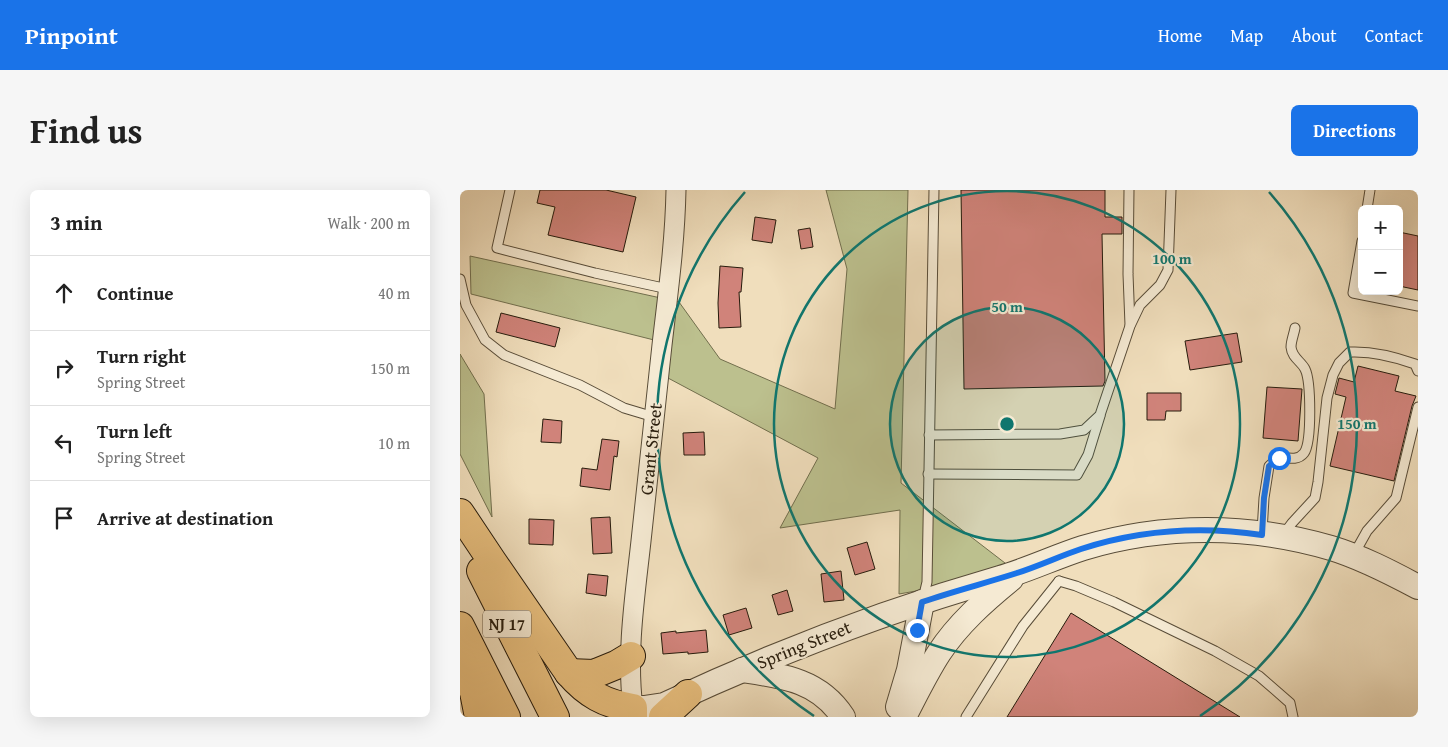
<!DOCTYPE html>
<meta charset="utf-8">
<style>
:root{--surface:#fff;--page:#f6f6f6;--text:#222;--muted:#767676;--line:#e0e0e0;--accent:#1a73e8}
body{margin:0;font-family:"Gentium Book Plus",serif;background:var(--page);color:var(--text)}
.controls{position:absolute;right:15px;top:15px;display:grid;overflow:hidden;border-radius:8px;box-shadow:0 5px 20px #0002}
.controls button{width:45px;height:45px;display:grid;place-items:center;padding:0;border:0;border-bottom:1px solid var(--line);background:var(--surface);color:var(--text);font:25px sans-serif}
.stop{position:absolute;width:15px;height:15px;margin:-11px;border:4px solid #1a73e8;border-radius:50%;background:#fff}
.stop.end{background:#1a73e8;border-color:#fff;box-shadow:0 1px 5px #0008}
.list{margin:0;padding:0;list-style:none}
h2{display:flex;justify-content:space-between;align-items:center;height:65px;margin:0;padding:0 20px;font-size:21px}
h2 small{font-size:16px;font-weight:400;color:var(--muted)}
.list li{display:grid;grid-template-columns:32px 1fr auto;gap:15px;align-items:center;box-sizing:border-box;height:75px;padding:0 20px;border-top:1px solid var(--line)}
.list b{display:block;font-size:19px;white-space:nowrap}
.list p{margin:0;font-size:16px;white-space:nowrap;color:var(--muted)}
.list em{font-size:16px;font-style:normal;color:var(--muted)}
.icon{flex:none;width:28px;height:28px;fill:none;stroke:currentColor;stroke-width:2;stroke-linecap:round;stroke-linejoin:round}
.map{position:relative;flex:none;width:958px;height:527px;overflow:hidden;border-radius:8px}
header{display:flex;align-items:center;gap:30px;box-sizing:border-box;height:70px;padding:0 25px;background:var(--accent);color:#fff}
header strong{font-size:24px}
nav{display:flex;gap:28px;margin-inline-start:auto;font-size:18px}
.intro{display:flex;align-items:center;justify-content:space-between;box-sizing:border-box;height:120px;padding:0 30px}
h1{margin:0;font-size:35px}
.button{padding:12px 22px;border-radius:8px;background:var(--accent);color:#fff;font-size:18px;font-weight:700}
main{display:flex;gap:30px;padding:0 30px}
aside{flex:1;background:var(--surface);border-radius:8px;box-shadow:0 5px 20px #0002}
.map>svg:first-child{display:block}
.green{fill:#bcc08e;stroke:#716e4d}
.building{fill:#d0837a;stroke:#261b0c}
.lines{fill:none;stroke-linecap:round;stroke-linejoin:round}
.service-casing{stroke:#584c38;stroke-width:11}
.minor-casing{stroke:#584c38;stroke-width:21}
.tertiary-casing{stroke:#584c38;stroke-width:26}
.trunk-casing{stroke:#261b0c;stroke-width:30}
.service{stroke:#f5ead3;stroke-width:9}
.minor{stroke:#f5ead3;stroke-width:19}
.tertiary{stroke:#f5ead3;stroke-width:24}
.trunk{stroke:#e8bf7e;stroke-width:28}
.route{stroke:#1a73e8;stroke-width:6}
.ring{fill:none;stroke:#0f766e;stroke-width:2.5}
.labels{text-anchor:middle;stroke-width:4.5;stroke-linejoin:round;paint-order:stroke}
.shield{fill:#f5ead3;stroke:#645948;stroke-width:1}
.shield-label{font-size:16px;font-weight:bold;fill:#261b0c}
.street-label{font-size:18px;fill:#261b0c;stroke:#f5ead3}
.centre{fill:#0f766e;stroke:#f5ead3;stroke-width:2.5}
.ring-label{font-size:15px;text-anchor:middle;font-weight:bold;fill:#0f766e;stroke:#f5ead3;stroke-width:4.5;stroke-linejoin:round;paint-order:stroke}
</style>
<header>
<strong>Pinpoint</strong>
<nav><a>Home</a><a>Map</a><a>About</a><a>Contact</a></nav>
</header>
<div class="intro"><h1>Find us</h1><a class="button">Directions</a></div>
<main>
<aside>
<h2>3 min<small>Walk · 200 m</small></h2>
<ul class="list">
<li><svg class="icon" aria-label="ahead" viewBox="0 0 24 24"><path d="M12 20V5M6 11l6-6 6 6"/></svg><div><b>Continue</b></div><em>40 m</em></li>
<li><svg class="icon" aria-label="right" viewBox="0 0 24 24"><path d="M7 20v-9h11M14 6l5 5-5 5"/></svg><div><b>Turn right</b><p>Spring Street</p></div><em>150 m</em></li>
<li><svg class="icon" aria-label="left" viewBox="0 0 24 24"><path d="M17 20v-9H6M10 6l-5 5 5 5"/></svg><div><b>Turn left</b><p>Spring Street</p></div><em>10 m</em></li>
<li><svg class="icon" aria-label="arrive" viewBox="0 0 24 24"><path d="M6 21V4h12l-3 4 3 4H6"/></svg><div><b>Arrive at destination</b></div></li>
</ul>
</aside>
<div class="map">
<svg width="958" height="527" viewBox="0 0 958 527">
<rect width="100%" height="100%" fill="#f0debc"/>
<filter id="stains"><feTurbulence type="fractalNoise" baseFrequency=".004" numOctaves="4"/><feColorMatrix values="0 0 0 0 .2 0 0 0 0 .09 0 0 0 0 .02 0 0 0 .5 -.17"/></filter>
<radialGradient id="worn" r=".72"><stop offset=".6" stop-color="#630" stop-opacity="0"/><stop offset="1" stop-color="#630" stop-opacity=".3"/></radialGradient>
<g class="green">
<path d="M 366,0 L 448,0 L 441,293 L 558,383 L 439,404 L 440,320 L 320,338 L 358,268 L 193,180 L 198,151 L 11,104 L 10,66 L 219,112 L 260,169 L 375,219 L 387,79 Z"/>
<path d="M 0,164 L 24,204 L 32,327 L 0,264 Z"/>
</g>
<g class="building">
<path d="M 80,0 L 146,0 L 176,7 L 163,62 L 88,45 L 95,17 L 77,13 Z"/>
<path d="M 501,0 L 645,0 L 645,27 L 662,27 L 662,44 L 642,44 L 645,191 L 643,196 L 504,199 Z"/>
<path d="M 295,27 L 316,30 L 312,53 L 292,50 Z"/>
<path d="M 350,38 L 353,57 L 341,59 L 338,40 Z"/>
<path d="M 939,42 L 958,46 L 958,100 L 939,96 Z"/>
<path d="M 260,76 L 283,78 L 281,102 L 279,102 L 281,137 L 259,138 L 258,113 Z"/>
<path d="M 41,123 L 100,138 L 95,157 L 36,142 Z"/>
<path d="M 777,143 L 782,172 L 730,180 L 725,151 Z"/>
<path d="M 898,176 L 939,186 L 935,201 L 956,206 L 952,216 L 934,291 L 870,276 L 886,207 L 875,204 L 879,188 L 894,192 Z"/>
<path d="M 807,197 L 842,199 L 838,251 L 803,248 Z"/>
<path d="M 687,203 L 721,203 L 721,221 L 706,221 L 705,230 L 687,230 Z"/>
<path d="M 83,229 L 102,231 L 101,253 L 81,252 Z"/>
<path d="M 244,242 L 245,265 L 224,265 L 223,243 Z"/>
<path d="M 142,249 L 159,251 L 157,267 L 154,266 L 150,300 L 120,296 L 122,278 L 137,280 Z"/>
<path d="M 150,327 L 152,363 L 133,364 L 131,328 Z"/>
<path d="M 69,329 L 94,330 L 93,355 L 69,354 Z"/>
<path d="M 407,352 L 415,379 L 395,385 L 387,358 Z"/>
<path d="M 381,381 L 384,410 L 364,412 L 361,384 Z"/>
<path d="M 128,384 L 148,386 L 146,406 L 126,403 Z"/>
<path d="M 327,400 L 333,421 L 318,425 L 312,405 Z"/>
<path d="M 286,418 L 292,438 L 269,445 L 263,425 Z"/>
<path d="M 611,423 L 780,527 L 547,527 Z"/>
<path d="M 246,440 L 248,462 L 228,464 L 228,462 L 203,464 L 201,443 L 216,441 L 216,443 Z"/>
</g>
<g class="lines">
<g class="service-casing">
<g id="service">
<path d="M 50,0 L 37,58 L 135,83 L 208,99"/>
<path d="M 669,0 L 668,84 L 670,135"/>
<path d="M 907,19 L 910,0"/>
<path d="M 902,51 L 893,103 L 958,116"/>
<path d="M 0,89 L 6,115 L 25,150 L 44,165 L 120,195 L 164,218 L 194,227"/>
<path d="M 469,245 L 600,244 L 624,240 L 640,225 L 670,136 L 680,115 L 700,95 L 708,80 L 711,0"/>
<path d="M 468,284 L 617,285 L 628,265 L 640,226"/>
<path d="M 802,342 L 804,308 L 809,276 L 819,267 C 828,268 838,271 844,263 C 852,252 851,191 845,179 C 841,171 832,168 831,157 C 831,151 834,144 835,138"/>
<path d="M 823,345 L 832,333 L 855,308 L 858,292 L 867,208 L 873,185 L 879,173 L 890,162 C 913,161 933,166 955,174 L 958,181"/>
<path d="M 893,366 L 907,341 L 936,308 L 958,217"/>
<path d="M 599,391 L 616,396 L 654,412 L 755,461 L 799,486 L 830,513 L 833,527"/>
<path d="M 463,409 L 467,392 L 474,0"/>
<path d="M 506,527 L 563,436 L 599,391"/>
</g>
</g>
<g class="minor-casing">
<path id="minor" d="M 173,518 C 166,463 175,406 181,351 C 188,286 195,220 202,155 C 208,103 215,52 216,0"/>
</g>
<g class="tertiary-casing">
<g id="tertiary">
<path d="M 282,480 C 323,486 359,490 383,527"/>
<path d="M 438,517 L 449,480 L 462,412"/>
<path d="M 173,518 L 184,518 L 204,515 C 313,464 425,421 540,388 C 568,380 595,367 623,358 C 703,334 790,334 871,358 C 901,367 930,382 958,397"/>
<path d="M 444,527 C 455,506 466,483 479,463 C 498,434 524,411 551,389"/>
</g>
</g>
<g class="trunk-casing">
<g id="trunk">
<path d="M 0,323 L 32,371 L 109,483 C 127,504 145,514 173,518 L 173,527"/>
<path d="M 21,381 L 95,527"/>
<path d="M 0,436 L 46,527"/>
<path d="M 2,472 L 14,502 L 19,527"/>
<path d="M 109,483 L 134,484 L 156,475 L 171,466"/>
<path d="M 203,527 L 228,504"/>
</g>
</g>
<use href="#service" class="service"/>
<use href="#minor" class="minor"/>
<use href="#tertiary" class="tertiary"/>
<use href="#trunk" class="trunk"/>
</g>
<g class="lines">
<path class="route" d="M 457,440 L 462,412 C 494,401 526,393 557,383 C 579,376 600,366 621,359 C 680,340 742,336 802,345 L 804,308 L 809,276 L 819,268"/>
</g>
<circle cx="547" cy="234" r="117" fill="#0f766e" fill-opacity=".12"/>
<g class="ring">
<circle cx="547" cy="234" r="117"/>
<circle cx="547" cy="234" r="233"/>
<path d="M354 526A350 350 0 0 1 285 2M809 2A350 350 0 0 1 740 526"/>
</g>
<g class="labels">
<rect class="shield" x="23" y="420.5" width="48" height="27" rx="4"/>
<g class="shield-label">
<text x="47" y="440">NJ 17</text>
</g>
<g class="street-label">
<text transform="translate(191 259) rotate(-84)" y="6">Grant Street</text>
<text transform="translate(344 455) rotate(-22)" y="6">Spring Street</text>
</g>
</g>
<circle cx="547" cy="234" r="8" class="centre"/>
<g class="ring-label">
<text x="712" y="74">100 m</text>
<text x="547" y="122">50 m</text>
<text x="897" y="239">150 m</text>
</g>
<rect width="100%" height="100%" filter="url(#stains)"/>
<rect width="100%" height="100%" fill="url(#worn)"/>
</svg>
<div class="controls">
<button>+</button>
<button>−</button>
</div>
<div class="stop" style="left:819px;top:268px"></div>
<div class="stop end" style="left:457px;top:440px"></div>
</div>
</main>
